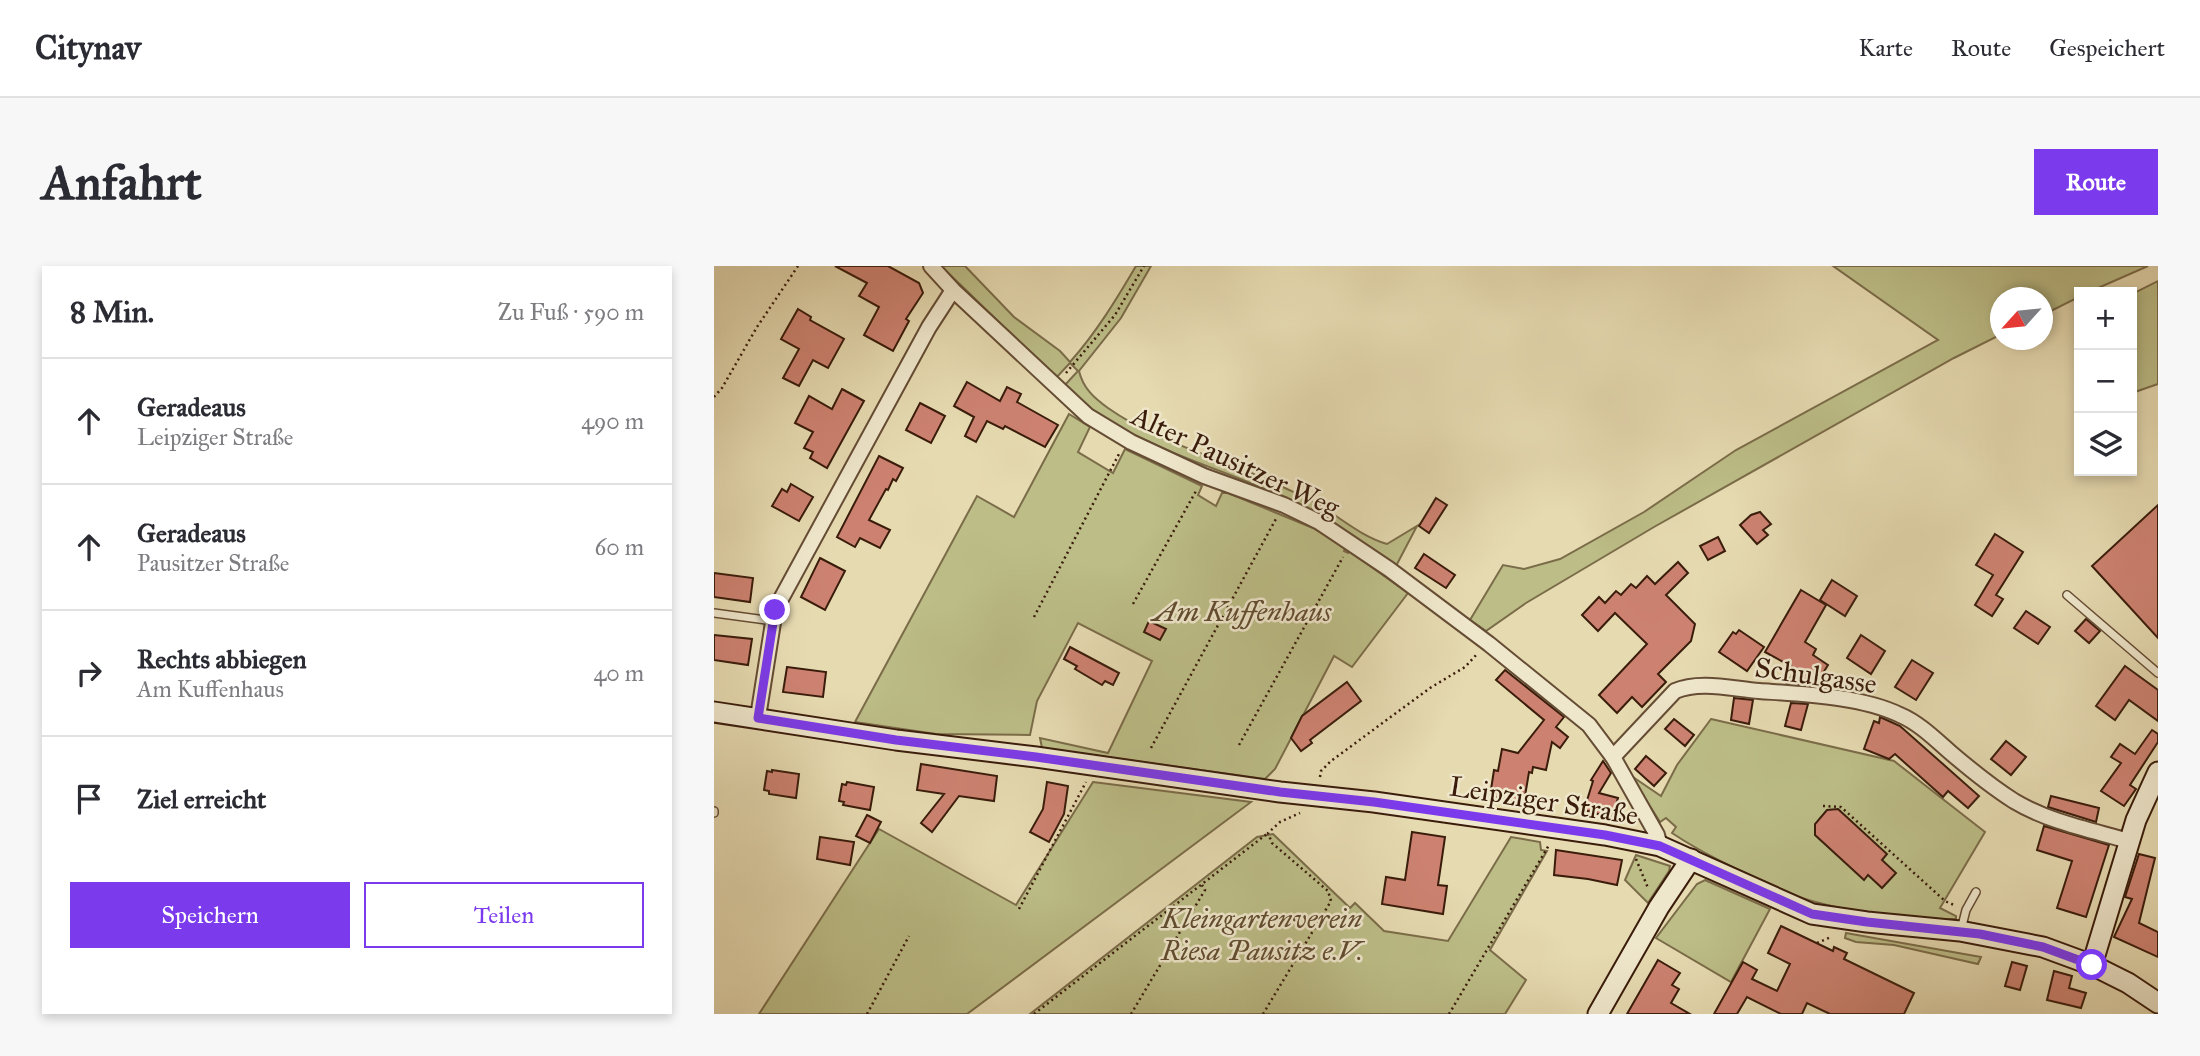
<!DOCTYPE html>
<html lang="de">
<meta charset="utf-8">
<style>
:root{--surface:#fff;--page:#f7f7f7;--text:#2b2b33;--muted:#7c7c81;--line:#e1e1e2;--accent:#7c3aed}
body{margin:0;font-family:"IM FELL Great Primer",serif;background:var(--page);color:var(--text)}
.controls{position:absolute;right:21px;top:21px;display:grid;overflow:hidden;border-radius:0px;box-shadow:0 4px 10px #0003}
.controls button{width:63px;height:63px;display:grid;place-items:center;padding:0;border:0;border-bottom:2px solid var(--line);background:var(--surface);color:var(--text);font:35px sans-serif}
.compass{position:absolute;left:1276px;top:21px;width:63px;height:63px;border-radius:50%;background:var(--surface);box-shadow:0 4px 10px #0003;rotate:243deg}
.stop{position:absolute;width:21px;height:21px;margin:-16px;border:5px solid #7c3aed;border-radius:50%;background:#fff}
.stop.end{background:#7c3aed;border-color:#fff;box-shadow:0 2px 7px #0008}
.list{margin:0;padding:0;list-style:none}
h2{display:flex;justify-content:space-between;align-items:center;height:91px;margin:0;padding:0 28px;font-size:30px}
h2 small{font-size:23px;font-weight:400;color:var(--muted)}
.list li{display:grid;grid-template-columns:46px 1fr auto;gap:21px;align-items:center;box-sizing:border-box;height:126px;padding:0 28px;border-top:2px solid var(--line)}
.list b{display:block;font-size:26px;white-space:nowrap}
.list p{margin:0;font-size:23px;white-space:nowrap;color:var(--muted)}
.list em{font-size:23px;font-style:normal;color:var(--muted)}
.actions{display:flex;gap:14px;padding:21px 28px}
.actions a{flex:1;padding:16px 0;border:2px solid var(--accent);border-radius:0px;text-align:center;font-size:24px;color:var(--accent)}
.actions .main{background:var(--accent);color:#fff}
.icon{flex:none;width:38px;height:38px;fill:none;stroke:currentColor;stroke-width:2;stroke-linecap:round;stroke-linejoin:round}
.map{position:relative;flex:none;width:1444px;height:748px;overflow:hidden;border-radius:0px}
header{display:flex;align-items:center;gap:42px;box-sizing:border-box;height:98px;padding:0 35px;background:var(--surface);border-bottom:2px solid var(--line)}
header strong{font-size:33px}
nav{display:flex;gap:38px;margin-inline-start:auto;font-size:24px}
.intro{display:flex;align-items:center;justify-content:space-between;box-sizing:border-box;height:168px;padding:0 42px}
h1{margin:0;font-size:49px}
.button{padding:18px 32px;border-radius:0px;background:var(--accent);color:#fff;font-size:24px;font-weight:700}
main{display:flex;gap:42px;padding:0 42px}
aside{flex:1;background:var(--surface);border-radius:0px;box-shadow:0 4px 10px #0003}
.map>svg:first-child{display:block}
.green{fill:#bcbd87;stroke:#7b6c49;stroke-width:2}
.building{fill:#cd8271;stroke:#3a1c0b;stroke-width:2}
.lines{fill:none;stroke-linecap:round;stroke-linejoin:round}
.lane-casing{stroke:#654c34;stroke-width:10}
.street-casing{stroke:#654c34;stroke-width:18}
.secondary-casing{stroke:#3a1c0b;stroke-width:23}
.path{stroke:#3a1c0b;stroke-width:2.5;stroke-dasharray:2 3.5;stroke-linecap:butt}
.lane{stroke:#efe7cc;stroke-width:7}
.street{stroke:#efe7cc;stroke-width:14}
.secondary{stroke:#efe7cc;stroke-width:19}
.route{stroke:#7c3aed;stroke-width:9}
.labels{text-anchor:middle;stroke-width:5;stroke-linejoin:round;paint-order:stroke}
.street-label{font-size:28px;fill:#3a1c0b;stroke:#efe7cc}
.park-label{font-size:28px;font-style:italic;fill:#614c30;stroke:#efe7cc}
</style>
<header>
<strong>Citynav</strong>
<nav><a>Karte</a><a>Route</a><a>Gespeichert</a></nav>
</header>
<div class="intro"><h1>Anfahrt</h1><a class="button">Route</a></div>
<main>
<aside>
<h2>8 Min.<small>Zu Fuß · 590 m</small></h2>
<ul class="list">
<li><svg class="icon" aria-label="ahead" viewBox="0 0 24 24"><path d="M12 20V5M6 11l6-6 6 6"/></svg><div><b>Geradeaus</b><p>Leipziger Straße</p></div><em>490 m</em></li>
<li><svg class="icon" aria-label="ahead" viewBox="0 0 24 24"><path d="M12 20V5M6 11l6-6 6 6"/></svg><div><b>Geradeaus</b><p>Pausitzer Straße</p></div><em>60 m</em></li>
<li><svg class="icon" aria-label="right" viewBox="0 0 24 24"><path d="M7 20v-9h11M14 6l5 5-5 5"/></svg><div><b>Rechts abbiegen</b><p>Am Kuffenhaus</p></div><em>40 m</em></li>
<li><svg class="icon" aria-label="arrive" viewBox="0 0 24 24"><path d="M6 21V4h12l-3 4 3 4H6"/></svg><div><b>Ziel erreicht</b></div></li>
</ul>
<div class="actions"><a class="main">Speichern</a><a>Teilen</a></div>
</aside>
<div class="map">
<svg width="1444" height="748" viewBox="0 0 1444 748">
<rect width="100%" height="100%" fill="#e6dab1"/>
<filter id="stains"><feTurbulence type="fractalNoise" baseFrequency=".00286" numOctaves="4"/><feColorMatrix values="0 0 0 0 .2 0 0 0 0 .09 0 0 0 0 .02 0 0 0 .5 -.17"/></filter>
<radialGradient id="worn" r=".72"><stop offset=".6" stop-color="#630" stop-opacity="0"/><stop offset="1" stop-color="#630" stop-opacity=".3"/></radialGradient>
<g class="green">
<path d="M 227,0 L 251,0 L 300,51 L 346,85 L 356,96 C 382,67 402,34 422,0 L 437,0 L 407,52 L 365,105 C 369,122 380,132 394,142 C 445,178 509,192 565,219 C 581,227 598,234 613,244 C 633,257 650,271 673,278 L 703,260 L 682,300 C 642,272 603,245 558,226 C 486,194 408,177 350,120 L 364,105 L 356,97 L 340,114 L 313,83 Z"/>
<path d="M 1119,0 L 1434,0 L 1375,26 L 1365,26 L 1365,31 L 1329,49 L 1328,32 L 1286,32 L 1286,69 L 1240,92 L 940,261 L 812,337 L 772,365 L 756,354 L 789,299 L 810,303 L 846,293 L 930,246 L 1022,184 L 1224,74 Z"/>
<path d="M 1444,15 L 1444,118 L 1418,127 L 1418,28 Z"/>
<path d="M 355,148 L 376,161 L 364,186 L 399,207 L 411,183 L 488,220 L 484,229 L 502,240 L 508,227 L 514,227 L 599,262 L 632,281 L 630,285 L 634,287 L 635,285 L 694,327 L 638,401 L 620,390 L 561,503 L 551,513 L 328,482 L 326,472 L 394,487 L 438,395 L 364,357 L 323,435 L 316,469 L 222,468 L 141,456 L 263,230 L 300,251 Z"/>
<path d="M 997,453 L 1180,495 L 1271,566 L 1226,642 L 1242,650 L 1242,653 C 1194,654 1144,648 1098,635 C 1082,631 1068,623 1053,617 C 1020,602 988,587 958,567 L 962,561 L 952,552 L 946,556 L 916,509 L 947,530 L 963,499 Z"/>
<path d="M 379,516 L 537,536 L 253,748 L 45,748 L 165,563 L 302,639 Z"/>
<path d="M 559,568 L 636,642 L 641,637 L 670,665 L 734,675 L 797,571 L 826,576 L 827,584 L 833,585 L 776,684 L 812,714 L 791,748 L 316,748 L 543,571 Z"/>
<path d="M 922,589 L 956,600 L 955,605 L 934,637 L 911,614 Z"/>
<path d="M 991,614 L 1056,643 L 1017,716 L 942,672 L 983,618 Z"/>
<path d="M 1132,667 L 1267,691 L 1264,698 L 1180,679 L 1142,676 L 1131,672 Z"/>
</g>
<g class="building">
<path d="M 121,0 L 174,0 L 205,17 L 209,27 L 192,53 L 195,55 L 179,85 L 150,69 L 165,41 L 145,30 L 153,17 Z"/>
<path d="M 84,43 L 97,51 L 96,54 L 130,73 L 114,102 L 99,94 L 85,120 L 69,112 L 85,83 L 67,73 Z"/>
<path d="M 253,116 L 286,135 L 293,121 L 307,128 L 303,136 L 344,159 L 331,181 L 291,160 L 289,163 L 273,155 L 262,176 L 251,170 L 260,151 L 240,140 Z"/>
<path d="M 128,123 L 150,135 L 113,202 L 96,192 L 99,186 L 90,182 L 99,166 L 81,157 L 95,130 L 118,143 Z"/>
<path d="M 206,137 L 231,150 L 217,177 L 192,164 Z"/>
<path d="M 165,190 L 189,202 L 182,215 L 179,213 L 174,224 L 172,223 L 155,254 L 176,264 L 166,282 L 146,272 L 141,281 L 123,271 Z"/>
<path d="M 77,218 L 99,231 L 85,255 L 58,240 L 68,223 L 73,226 Z"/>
<path d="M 722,232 L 733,239 L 715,267 L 705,260 Z"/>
<path d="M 1444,239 L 1444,372 L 1378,300 Z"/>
<path d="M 1046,246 L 1057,258 L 1049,264 L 1054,269 L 1043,278 L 1026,259 L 1037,249 Z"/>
<path d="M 1281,268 L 1309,286 L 1282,329 L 1289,333 L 1278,350 L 1261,339 L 1279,309 L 1262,299 Z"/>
<path d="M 1004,271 L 1011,285 L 994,294 L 986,280 Z"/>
<path d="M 710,288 L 741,309 L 732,322 L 701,302 Z"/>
<path d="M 106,292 L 131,305 L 111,344 L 87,331 Z"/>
<path d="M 964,296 L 974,307 L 952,329 L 981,358 L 977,375 L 944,408 L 952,416 L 928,441 L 918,431 L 903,447 L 885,429 L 933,378 L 901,347 L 884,365 L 868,349 L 885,331 L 891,337 L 902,325 L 907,329 L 917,318 L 922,322 L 933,310 L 941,318 Z"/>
<path d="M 0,307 L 39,312 L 36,336 L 0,331 Z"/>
<path d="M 1118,314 L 1143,330 L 1131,350 L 1106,334 Z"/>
<path d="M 1087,324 L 1112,339 L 1091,376 L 1102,383 L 1099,389 L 1114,399 L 1101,420 L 1073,417 L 1082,403 L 1051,386 Z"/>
<path d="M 1312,345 L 1336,361 L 1324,378 L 1300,362 Z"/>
<path d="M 1372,353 L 1386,365 L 1375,377 L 1361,365 Z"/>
<path d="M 435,355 L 452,363 L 446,374 L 430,366 Z"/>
<path d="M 1025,364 L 1050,381 L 1033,405 L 1005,386 L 1019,366 L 1022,368 Z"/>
<path d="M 0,369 L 38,373 L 34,399 L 0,394 Z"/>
<path d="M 1147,369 L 1171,385 L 1157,408 L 1133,392 Z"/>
<path d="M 356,381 L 405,407 L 399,419 L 391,415 L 388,419 L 361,403 L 363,400 L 350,393 Z"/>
<path d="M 1198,394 L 1219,407 L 1202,434 L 1181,421 Z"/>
<path d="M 1411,400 L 1444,424 L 1444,455 L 1415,434 L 1401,454 L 1382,440 Z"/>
<path d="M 73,401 L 112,406 L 109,431 L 69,426 Z"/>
<path d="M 791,404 L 850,451 L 842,461 L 854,471 L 846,482 L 838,476 L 832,504 L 819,501 L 818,507 L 815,506 L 810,536 L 776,530 L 780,504 L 784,505 L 788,483 L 804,487 L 830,454 L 782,414 Z"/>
<path d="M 633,416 L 647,435 L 596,474 L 598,477 L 587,485 L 577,472 L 588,450 Z"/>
<path d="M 1020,432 L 1039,434 L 1035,458 L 1017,454 Z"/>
<path d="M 1077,437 L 1094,438 L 1087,464 L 1071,460 Z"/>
<path d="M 1166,451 L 1186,460 L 1265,530 L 1254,542 L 1234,525 L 1229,531 L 1181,488 L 1175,493 L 1150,483 L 1160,455 L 1165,457 Z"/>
<path d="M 960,453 L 980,469 L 971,480 L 951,463 Z"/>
<path d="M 1438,464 L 1444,468 L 1444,476 L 1416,519 L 1422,523 L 1410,540 L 1387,525 L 1407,497 L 1397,491 L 1406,478 L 1421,488 Z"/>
<path d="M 1292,475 L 1312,491 L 1297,509 L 1277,493 Z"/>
<path d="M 932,490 L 952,507 L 940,520 L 921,503 Z"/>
<path d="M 889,495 L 897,507 L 885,527 L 904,532 L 898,552 L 870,544 L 879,515 L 877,514 Z"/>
<path d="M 207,498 L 283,510 L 280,535 L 245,530 L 218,566 L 207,557 L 230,528 L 203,524 Z"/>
<path d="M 58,504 L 85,508 L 82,532 L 55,528 L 55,525 L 50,524 L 53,505 L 58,506 Z"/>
<path d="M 133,516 L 160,521 L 156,544 L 129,539 L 130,536 L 125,535 L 128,518 L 132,519 Z"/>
<path d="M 333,516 L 354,520 L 350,548 L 335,576 L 316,566 L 329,543 Z"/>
<path d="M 1337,530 L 1385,542 L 1382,556 L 1334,541 Z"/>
<path d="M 1124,543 L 1173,588 L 1168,594 L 1182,607 L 1168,622 L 1154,609 L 1150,614 L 1101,569 L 1101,558 L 1113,544 Z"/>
<path d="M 153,549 L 167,556 L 156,577 L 142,570 Z"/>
<path d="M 1330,560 L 1395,579 L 1372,651 L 1343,642 L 1358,595 L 1323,584 Z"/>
<path d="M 698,566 L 731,571 L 724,619 L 733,620 L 729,648 L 668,638 L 672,611 L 691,614 Z"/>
<path d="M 106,571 L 140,576 L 136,599 L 103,593 Z"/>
<path d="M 842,584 L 908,594 L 903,619 L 874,613 L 840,609 Z"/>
<path d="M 1425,588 L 1441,592 L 1425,657 L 1444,666 L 1444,691 L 1400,671 L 1418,633 L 1411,631 Z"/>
<path d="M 1067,660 L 1119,685 L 1120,681 L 1133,687 L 1130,693 L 1200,727 L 1190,748 L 1116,748 L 1093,737 L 1088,748 L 1067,748 L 1033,731 L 1023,748 L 1000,748 L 1029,696 L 1043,704 L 1038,713 L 1063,725 L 1076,698 L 1054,687 Z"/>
<path d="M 944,694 L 966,707 L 958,719 L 965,723 L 957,737 L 976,748 L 913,748 Z"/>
<path d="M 1298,696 L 1313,700 L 1306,724 L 1291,720 Z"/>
<path d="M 1340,705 L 1358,710 L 1355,722 L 1372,727 L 1367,742 L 1333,734 Z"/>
</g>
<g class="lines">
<g class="lane-casing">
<g id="lane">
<path d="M 1353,329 L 1444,407"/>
<path d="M 0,347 L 59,355"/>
<path d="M 0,545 L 0,547"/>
<path d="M 1247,664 L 1252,644 L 1262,626"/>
</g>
</g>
<g class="street-casing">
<g id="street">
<path d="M 217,0 L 239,24 L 374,150 L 417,176 L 490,210 L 570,239 L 605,256 L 675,303 L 775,378 L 875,459 L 899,491 L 943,569 L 946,580"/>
<path d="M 44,451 L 61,344 L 215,61 L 239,24"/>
<path d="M 899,491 L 961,425 C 986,414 1019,423 1045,425 C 1088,428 1147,430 1186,449 C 1205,457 1221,473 1237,487 C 1257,504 1278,521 1300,535 C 1335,556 1377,564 1415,575"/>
</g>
</g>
<g class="secondary-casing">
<g id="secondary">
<path d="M 0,446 L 182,474 L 322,491 L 566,526 L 660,536 L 891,569 L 946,580 L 1098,648 L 1153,656 L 1246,665 L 1329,681 L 1378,699 L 1414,717 L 1444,737"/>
<path d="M 1378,699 L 1422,554 L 1444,506"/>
<path d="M 884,748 L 945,641 L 977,593"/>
</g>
</g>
<g class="path">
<path d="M 352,107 L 401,49 L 430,0"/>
<path d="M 0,131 L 8,122 L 43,61 L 84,0"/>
<path d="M 419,338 L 482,225"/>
<path d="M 320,351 L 406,186"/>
<path d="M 525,479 L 629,291"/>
<path d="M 437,482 L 563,251"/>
<path d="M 606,511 L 607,505 L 617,495 L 716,422 L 751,401 L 764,387"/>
<path d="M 1109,540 L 1127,541 L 1231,635 L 1240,639"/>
<path d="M 922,593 L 934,622"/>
<path d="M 305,643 L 372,516"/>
<path d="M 1103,677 L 1117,671"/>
<path d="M 153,748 L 195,670"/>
<path d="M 320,748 L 554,567"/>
<path d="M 417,748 L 491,624 L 488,619"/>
<path d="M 549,748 L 617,635 L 614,625 L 558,577 L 554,567 L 566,556 L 586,547"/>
<path d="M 735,748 L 835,579"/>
</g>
<use href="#lane" class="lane"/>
<use href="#street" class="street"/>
<use href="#secondary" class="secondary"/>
</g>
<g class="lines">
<path class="route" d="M 61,344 L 44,452 L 182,474 L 322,491 L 566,526 L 660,536 L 891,569 L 946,580 L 1098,648 L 1153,656 L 1266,668 L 1329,681 L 1378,699"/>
</g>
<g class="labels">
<g class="street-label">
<text transform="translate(522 195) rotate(25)" y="10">Alter Pausitzer Weg</text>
<text transform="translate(1102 409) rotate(8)" y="10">Schulgasse</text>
<text transform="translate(830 534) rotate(9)" y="10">Leipziger Straße</text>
</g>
<g class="park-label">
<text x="528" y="355">Am Kuffenhaus</text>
<text x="548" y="662">Kleingartenverein<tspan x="548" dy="32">Riesa Pausitz e.V.</tspan></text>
</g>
</g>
<rect width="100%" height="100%" filter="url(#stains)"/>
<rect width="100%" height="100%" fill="url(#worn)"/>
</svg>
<div class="controls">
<button>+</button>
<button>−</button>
<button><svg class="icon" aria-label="layers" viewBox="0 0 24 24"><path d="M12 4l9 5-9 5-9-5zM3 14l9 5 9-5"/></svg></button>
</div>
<svg class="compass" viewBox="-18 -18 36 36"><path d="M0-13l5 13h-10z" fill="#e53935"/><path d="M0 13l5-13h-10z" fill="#7c7c81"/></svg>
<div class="stop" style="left:1378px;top:699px"></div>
<div class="stop end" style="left:61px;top:344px"></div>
</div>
</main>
